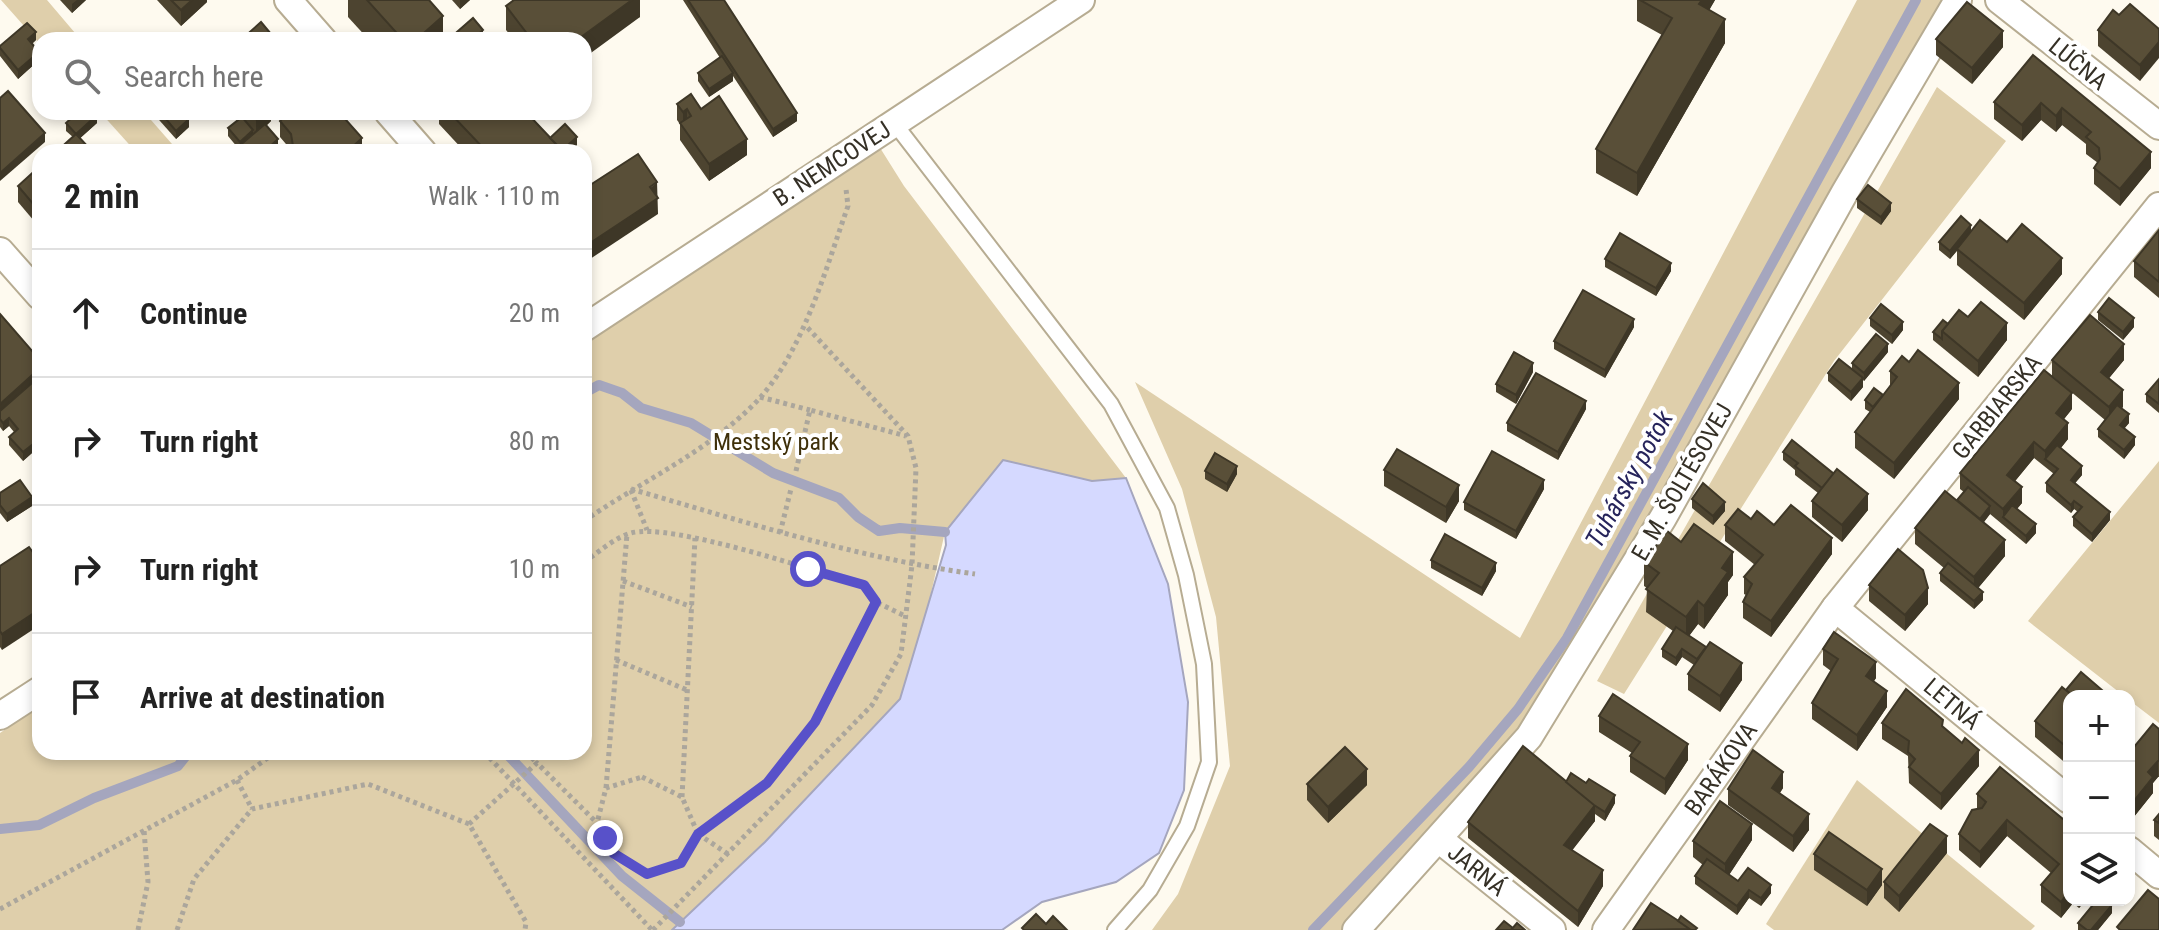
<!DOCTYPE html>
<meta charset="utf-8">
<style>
:root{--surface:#fff;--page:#f2f2f2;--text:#222;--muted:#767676;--line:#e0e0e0}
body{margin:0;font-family:"Roboto Condensed",sans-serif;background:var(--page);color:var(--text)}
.controls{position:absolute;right:24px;bottom:24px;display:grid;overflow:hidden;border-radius:16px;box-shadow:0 4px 12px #0003}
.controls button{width:72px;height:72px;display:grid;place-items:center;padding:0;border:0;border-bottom:2px solid var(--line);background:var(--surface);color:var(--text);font:40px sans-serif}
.stop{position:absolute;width:24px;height:24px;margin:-18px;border:6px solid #5851c9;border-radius:50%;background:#fff}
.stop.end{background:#5851c9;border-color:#fff;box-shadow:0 2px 8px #0008}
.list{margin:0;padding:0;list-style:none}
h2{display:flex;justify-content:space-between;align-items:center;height:104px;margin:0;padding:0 32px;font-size:34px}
h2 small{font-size:26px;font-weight:400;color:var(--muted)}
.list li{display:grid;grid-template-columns:52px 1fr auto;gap:24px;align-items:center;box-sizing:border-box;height:128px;padding:0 32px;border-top:2px solid var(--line)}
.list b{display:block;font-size:30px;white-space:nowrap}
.list em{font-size:26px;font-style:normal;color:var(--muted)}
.icon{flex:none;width:44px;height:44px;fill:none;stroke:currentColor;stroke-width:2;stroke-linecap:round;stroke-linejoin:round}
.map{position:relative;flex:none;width:2159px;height:930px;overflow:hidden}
.search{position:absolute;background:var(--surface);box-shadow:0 4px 12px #0003;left:32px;top:32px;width:560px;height:88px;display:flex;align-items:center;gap:20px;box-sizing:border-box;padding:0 28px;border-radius:24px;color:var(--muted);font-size:30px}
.panel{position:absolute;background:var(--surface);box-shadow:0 4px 12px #0003;left:32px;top:144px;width:560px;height:616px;border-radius:24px}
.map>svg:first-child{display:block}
.green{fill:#dfcfab}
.water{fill:#d5d9ff;stroke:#a5a6be;stroke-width:2}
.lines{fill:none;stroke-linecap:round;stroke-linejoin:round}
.stream{stroke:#a5a6be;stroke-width:10}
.service-casing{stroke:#b7ac92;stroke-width:18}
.minor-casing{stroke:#b7ac92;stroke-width:30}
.path{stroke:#aba69c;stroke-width:5;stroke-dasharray:4 4;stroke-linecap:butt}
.service{stroke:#fff;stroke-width:14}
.minor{stroke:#fff;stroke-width:26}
.wall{fill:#4d4430}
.shaded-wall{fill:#3e3727}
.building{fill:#594f38;stroke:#3e3727;stroke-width:2}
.route{stroke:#5851c9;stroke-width:10}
.labels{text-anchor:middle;stroke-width:8;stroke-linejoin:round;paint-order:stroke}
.street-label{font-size:24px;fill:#353026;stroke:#fff}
.park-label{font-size:24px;fill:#3f300a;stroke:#fff}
.water-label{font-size:26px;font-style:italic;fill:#26245b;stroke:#fff}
</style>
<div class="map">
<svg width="2159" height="930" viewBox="0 0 2159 930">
<rect width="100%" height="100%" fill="#fefaef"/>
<g class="green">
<path d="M 1,0 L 47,0 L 81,40 L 40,40 L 40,44 Z"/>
<path d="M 1857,0 L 1945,0 L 1538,725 L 1347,930 L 1152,930 L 1178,894 L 1230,766 L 1216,617 L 1182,489 L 1135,382 L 1520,638 Z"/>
<path d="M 1937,87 L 2006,141 L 1834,361 L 1624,694 L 1597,681 Z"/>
<path d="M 100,112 L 144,112 L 179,152 L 136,152 Z"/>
<path d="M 877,143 L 904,186 L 1126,478 L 1092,481 L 1003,460 L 945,532 L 929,602 L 900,699 L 765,842 L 672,930 L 0,930 L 0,733 L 40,706 L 40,752 L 584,752 L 584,340 Z"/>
<path d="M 2159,461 L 2159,723 L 2129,700 L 2129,696 L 2124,696 L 2028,621 Z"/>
<path d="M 1857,780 L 2035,926 L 2031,930 L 1774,930 L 1766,924 Z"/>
</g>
<path class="water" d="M 1003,460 L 1092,481 L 1126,478 L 1168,584 L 1188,702 L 1184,790 L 1159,853 L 1116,882 L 1042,902 L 1002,930 L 672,930 L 765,842 L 900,699 L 946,545 L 945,532 Z"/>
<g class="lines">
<g class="stream">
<path d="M 584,393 L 599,385 L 622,393 L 641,408 L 691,423 L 773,473 L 839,498 L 858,517 L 879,531 L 900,528 L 945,532"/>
<path d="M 505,752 L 622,876 L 680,922"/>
<path d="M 0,829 L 39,825 L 94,798 L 178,766 L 189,752"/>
<path d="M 1313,930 L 1469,767 L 1518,709 L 1567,638 L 1916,0"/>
</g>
<g class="service-casing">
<path id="service" d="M 895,124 L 1111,404 L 1167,508 L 1186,575 L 1204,664 L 1209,762 L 1187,826 L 1150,890 L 1115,930"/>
</g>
<g class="minor-casing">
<g id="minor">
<path d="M 288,0 L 323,40"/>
<path d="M 1999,0 L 2159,126"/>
<path d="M 388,112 L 423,152"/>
<path d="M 0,251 L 40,296"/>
<path d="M 584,328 L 1081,0"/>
<path d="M 1835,608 L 2069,800"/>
<path d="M 0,716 L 40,690"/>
<path d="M 1440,840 L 1552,930"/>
<path d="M 2129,850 L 2159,875"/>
<path d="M 1356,930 L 1529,737 L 1663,518 L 1845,192 L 1958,0"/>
<path d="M 1606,930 L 1835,608 L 2159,206"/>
</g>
</g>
<g class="path">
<path d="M 760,397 L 810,410"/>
<path d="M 796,471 L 810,410 L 906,436"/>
<path d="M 631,489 C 745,522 858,558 975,574"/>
<path d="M 631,490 L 647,530"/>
<path d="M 584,521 C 642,481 711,450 759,399 C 804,349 826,268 848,206 L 846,189"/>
<path d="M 780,533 L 791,489"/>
<path d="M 584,562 C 598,553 615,537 631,533 C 671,522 817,572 864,585 L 876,602"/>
<path d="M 623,581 L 692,607"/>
<path d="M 616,660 L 687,690"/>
<path d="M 484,752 L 652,930"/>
<path d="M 526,752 L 537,763"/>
<path d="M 642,777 L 682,797 L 698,834 L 681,863 L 647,874 L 613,853 L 597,823 L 606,788 Z"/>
<path d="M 237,780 L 252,809"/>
<path d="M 606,788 L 627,534"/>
<path d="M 682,797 L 695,538"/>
<path d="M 469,824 L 537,763 L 597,823"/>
<path d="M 728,854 L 698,834 L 767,783 L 815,722 L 876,602 L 907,617"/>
<path d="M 0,909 L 237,780 L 276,752"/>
<path d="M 138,930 L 148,882 L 144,830"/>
<path d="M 177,930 L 194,879 L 252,809 L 368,784 L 469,824 L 526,922 L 525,930"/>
<path d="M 653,930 L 872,705 L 901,654 L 912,565 L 916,468 L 908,436 L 806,326"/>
</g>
<use href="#service" class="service"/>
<use href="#minor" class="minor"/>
</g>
<g class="wall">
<path d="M 60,0 L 86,0 L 72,13 Z"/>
<path d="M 157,0 L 207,0 L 207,2 L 181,26 Z"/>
<path d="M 348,0 L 429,0 L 443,40 L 369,40 L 348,17 Z"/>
<path d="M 452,0 L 470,0 L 460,9 Z"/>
<path d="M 640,0 L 640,17 L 584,40 L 514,40 L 506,30 L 506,6 Z"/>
<path d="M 683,0 L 724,0 L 797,121 L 773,137 L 733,76 L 733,81 L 709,97 L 698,81 L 698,73 L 720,58 Z"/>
<path d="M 1637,0 L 1715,0 L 1709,10 L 1725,43 L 1637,196 L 1596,173 L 1596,149 L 1662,35 L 1637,21 Z"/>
<path d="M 2119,15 L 2159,29 L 2140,81 L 2098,46 L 2098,30 Z"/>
<path d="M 1936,39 L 2003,47 L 1972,84 L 1936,55 Z"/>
<path d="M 36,40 L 32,44 L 39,60 L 18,79 L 0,56 L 0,46 Z"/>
<path d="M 2033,55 L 2151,168 L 2120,206 L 2094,184 L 2094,168 L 2098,163 L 2086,154 L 2086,144 L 2062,125 L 2056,132 L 2041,120 L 2022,141 L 1994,119 L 1994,102 Z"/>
<path d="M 677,104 L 701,109 L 747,155 L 709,181 L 680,140 L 680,124 L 677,120 Z"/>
<path d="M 152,112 L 183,112 L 189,127 L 176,139 Z"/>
<path d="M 243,112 L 271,112 L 271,121 L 266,126 L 278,147 L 273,152 L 238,152 L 238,148 L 228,136 L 228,128 L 243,117 Z"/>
<path d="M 439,112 L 526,112 L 550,138 L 577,145 L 569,152 L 465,152 L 439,124 Z"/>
<path d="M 280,121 L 362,152 L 292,152 L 291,150 L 280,137 Z"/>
<path d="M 66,123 L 97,123 L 80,138 L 90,152 L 66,131 Z"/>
<path d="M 40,166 L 40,228 L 18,202 L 18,186 Z"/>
<path d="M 1857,199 L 1891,211 L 1881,225 L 1857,208 Z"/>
<path d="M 2159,230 L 2159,298 L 2134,277 L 2134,261 Z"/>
<path d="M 1971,231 L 2007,242 L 2062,274 L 2024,320 L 1957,265 L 1957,251 L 1950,259 L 1939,250 L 1939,242 Z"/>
<path d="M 1605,259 L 1671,271 L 1656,296 L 1605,267 Z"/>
<path d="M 2098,312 L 2134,327 L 2123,340 L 2098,320 Z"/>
<path d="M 0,314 L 40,360 L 40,463 L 32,453 L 23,461 L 9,445 L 9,437 L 14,432 L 9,426 L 3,431 L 0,427 Z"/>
<path d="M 1968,317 L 2007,340 L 1978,377 L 1933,340 L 1933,332 L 1948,324 Z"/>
<path d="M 1870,318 L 1903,330 L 1892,344 L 1870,326 Z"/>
<path d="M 1634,327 L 1605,378 L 1554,349 L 1554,341 Z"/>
<path d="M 1888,352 L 1864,381 L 1863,380 L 1863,387 L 1851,401 L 1828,381 L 1828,373 L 1852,370 L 1852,363 Z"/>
<path d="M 2052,360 L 2124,360 L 2109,378 L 2123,407 L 2121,408 L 2129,423 L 2124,428 L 2135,445 L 2124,459 L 2098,437 L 2098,429 L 2105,420 L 2052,376 Z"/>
<path d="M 1890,371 L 1959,399 L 1894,479 L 1855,448 L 1855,432 L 1870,412 L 1865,409 L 1865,400 L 1883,395 L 1890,386 Z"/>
<path d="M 1533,372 L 1516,404 L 1496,392 L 1496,384 Z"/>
<path d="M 2159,379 L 2159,413 L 2146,402 L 2146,394 Z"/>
<path d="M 1586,409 L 1558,460 L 1507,431 L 1507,423 Z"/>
<path d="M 2072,409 L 2064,419 L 2068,439 L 2061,448 L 2082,475 L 2075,483 L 2110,520 L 2092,542 L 2073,526 L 2073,517 L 2078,512 L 2074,509 L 2071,513 L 2046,492 L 2046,483 L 2054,474 L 2034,458 L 2015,481 L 2022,503 L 2017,509 L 2036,533 L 2026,544 L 1990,514 L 1984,522 L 2005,556 L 1978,588 L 1983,600 L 1974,609 L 1940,581 L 1940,573 L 1944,568 L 1915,544 L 1915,528 L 1957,501 L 1964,492 L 1960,489 L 1960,473 Z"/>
<path d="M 1783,452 L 1868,510 L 1842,542 L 1812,517 L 1812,501 L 1818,493 L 1795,475 L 1795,470 L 1783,460 Z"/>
<path d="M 1384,470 L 1459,501 L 1446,523 L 1384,486 Z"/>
<path d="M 1205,471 L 1237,474 L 1227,492 L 1205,479 Z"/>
<path d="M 1544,489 L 1516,539 L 1464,510 L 1464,502 Z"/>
<path d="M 0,493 L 32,506 L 7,522 L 0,513 Z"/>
<path d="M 1692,499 L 1725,511 L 1713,525 L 1692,508 Z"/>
<path d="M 1751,519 L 1774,525 L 1832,554 L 1771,637 L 1743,618 L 1743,602 L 1746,595 L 1744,594 L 1744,577 L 1755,565 L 1725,541 L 1725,525 Z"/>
<path d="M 29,547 L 2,650 L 0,647 L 0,566 Z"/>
<path d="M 1431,560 L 1496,571 L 1482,596 L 1431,568 Z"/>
<path d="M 1644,562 L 1733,575 L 1728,582 L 1728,595 L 1704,629 L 1698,624 L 1689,636 L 1742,680 L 1720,712 L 1688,690 L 1688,674 L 1694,665 L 1682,657 L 1676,666 L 1662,657 L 1662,649 L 1673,631 L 1646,612 L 1647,588 L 1644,586 Z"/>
<path d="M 1869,585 L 1928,604 L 1905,631 L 1869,601 Z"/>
<path d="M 1823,649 L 1876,678 L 1874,681 L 1887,707 L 1857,751 L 1812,719 L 1812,703 L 1831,671 L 1823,665 Z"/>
<path d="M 2066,690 L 2102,696 L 2069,696 L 2069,766 L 2035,737 L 2035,721 Z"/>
<path d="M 1599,716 L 1688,760 L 1665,795 L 1630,772 L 1630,756 L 1632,753 L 1599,732 Z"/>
<path d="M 1882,723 L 1943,727 L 1979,766 L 1941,810 L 1909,783 L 1908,756 L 1882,739 Z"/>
<path d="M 2159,729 L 2159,777 L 2158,777 L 2153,783 L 2153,793 L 2133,818 L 2129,815 L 2129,753 Z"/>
<path d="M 1566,782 L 1615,803 L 1605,821 L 1595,814 L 1595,821 L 1572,850 L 1603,886 L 1578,927 L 1468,838 L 1468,822 Z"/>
<path d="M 1307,784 L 1367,785 L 1328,823 L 1307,800 Z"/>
<path d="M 1783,788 L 1780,793 L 1809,830 L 1793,852 L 1728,805 L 1728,789 Z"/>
<path d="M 1977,794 L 2069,824 L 2069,900 L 2086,900 L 2079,908 L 2073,903 L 2061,918 L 2041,902 L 2041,885 L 2051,873 L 2007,836 L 1980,868 L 1959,850 L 1959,834 L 1977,809 Z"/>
<path d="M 2159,814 L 2159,840 L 2154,836 L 2154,820 Z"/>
<path d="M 1752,840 L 1729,875 L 1738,881 L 1771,893 L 1761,906 L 1749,898 L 1737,915 L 1695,884 L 1695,876 L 1703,865 L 1693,857 L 1693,841 Z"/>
<path d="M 1947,853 L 1899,912 L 1884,898 L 1884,882 Z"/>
<path d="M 1814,854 L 1882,885 L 1867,906 L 1814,870 Z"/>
<path d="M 2112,913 L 2098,930 L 2078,930 L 2078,923 Z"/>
</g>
<g class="shaded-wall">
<path d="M 77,0 L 86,0 L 72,13 L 72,4 Z"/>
<path d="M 192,0 L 207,0 L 207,2 L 181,26 L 181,10 Z"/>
<path d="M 460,0 L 470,0 L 460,9 Z"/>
<path d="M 632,0 L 640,0 L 640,17 L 584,58 L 584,40 L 577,40 Z"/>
<path d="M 1702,0 L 1715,0 L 1699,28 L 1699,4 Z"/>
<path d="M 443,16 L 443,40 L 416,40 Z"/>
<path d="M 1725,19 L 1725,43 L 1637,196 L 1637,173 Z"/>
<path d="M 483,30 L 483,39 L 482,40 L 472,40 Z"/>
<path d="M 2003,31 L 2003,47 L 1972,84 L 1972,68 Z"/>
<path d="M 36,32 L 36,40 L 28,47 L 28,39 Z"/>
<path d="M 2159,42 L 2159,58 L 2140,81 L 2140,65 Z"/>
<path d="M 39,52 L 39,60 L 18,79 L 18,70 Z"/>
<path d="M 733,73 L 733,81 L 709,97 L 709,89 Z"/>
<path d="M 2041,103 L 2041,120 L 2022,141 L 2022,125 Z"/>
<path d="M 2062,108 L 2062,125 L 2056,132 L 2056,116 Z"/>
<path d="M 687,109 L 687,125 L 683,129 L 683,112 Z"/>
<path d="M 263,112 L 271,112 L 271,121 L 256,135 L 256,119 Z"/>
<path d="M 797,113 L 797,121 L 773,137 L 773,129 Z"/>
<path d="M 97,115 L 97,123 L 76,142 L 76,134 Z"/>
<path d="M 189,119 L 189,127 L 176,139 L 176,131 Z"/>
<path d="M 253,130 L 253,138 L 240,150 L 240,142 Z"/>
<path d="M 45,133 L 45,142 L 0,181 L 0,173 Z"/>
<path d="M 577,137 L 577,145 L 569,152 L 560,152 Z"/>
<path d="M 362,138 L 362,152 L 347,152 Z"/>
<path d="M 278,139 L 278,147 L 273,152 L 264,152 Z"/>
<path d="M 747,139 L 747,155 L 709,181 L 709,164 Z"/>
<path d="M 2151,152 L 2151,168 L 2120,206 L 2120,189 Z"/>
<path d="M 657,182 L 658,214 L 584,263 L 584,247 Z"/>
<path d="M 1891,203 L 1891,211 L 1881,225 L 1881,217 Z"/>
<path d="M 1971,225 L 1971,233 L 1950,259 L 1950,251 Z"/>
<path d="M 2062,258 L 2062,274 L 2024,320 L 2024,303 Z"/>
<path d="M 1671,263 L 1671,271 L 1656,296 L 1656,288 Z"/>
<path d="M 2134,318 L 2134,327 L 2123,340 L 2123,332 Z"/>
<path d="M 1634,319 L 1634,327 L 1605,378 L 1605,370 Z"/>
<path d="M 1903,322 L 1903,330 L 1892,344 L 1892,335 Z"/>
<path d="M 2007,323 L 2007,340 L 1978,377 L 1978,361 Z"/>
<path d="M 1888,344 L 1888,352 L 1864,381 L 1864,373 Z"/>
<path d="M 2124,344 L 2124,360 L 2101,388 L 2101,372 Z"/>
<path d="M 1533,363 L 1533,372 L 1516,404 L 1516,395 Z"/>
<path d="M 40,368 L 40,385 L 0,420 L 0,404 Z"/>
<path d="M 1863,378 L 1863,387 L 1851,401 L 1851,392 Z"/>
<path d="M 1959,383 L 1959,399 L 1894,479 L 1894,463 Z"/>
<path d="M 2123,390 L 2123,407 L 2109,424 L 2109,407 Z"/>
<path d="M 2072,393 L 2072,409 L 2056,429 L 2056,413 Z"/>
<path d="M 1586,401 L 1586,409 L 1558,460 L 1558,452 Z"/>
<path d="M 2129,414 L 2129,423 L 2120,434 L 2120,425 Z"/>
<path d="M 9,418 L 9,426 L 3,431 L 3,423 Z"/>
<path d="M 2068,423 L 2068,439 L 2049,462 L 2045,459 L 2045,467 L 2045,451 Z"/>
<path d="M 2135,437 L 2135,445 L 2124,459 L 2124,450 Z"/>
<path d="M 2034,442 L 2034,458 L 2007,491 L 2007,475 Z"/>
<path d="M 32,445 L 32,453 L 23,461 L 23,452 Z"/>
<path d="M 1237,466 L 1237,474 L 1227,492 L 1227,484 Z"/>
<path d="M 2082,466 L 2082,475 L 2071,488 L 2071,480 Z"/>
<path d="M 1544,480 L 1544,489 L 1516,539 L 1516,531 Z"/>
<path d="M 1459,485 L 1459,501 L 1446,523 L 1446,507 Z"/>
<path d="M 2022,487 L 2022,503 L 2007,520 L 2003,517 L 2003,509 Z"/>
<path d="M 1868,494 L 1868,510 L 1842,542 L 1842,525 Z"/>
<path d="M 32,497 L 32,506 L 7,522 L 7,514 Z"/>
<path d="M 2074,501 L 2074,509 L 2071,513 L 2071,505 Z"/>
<path d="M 1725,502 L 1725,511 L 1713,525 L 1713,516 Z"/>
<path d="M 1990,506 L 1990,514 L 1980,527 L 1980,519 Z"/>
<path d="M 2110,512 L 2110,520 L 2092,542 L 2092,534 Z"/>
<path d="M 2036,524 L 2036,533 L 2026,544 L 2026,536 Z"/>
<path d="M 1832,538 L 1832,554 L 1771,637 L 1771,621 Z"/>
<path d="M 2005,540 L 2005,556 L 1974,593 L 1974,577 Z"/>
<path d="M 1733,552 L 1733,575 L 1728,582 L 1728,595 L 1704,629 L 1704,606 L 1722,568 Z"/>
<path d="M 1496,563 L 1496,571 L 1482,596 L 1482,588 Z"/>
<path d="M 1928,588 L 1928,604 L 1905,631 L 1905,615 Z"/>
<path d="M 1983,592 L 1983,600 L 1974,609 L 1974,601 Z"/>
<path d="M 1698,601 L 1698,624 L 1686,640 L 1686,617 Z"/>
<path d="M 40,609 L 40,625 L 2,650 L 2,634 Z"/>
<path d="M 1682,649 L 1682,657 L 1676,666 L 1676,658 Z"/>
<path d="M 1876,662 L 1876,678 L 1866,692 L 1866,676 Z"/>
<path d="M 1742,663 L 1742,680 L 1720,712 L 1720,696 Z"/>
<path d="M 1887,691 L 1887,707 L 1857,751 L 1857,735 Z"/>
<path d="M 1688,744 L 1688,760 L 1665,795 L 1665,779 Z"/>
<path d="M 1979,750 L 1979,766 L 1941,810 L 1941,794 Z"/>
<path d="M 2158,761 L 2158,777 L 2153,783 L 2153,793 L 2133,818 L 2133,802 L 2148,772 Z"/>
<path d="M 1367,769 L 1367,785 L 1328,823 L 1328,807 Z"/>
<path d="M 1783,772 L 1783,788 L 1772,804 L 1772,788 Z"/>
<path d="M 1615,795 L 1615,803 L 1605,821 L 1605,812 Z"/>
<path d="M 1595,805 L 1595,821 L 1564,861 L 1564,845 Z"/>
<path d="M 1809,814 L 1809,830 L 1793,852 L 1793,836 Z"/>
<path d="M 2007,820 L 2007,836 L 1980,868 L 1980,852 Z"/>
<path d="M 1752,824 L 1752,840 L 1725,881 L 1725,864 Z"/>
<path d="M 1947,836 L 1947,853 L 1899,912 L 1899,896 Z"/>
<path d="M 1882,869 L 1882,885 L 1867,906 L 1867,890 Z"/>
<path d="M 1603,870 L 1603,886 L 1578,927 L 1578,911 Z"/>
<path d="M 1771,885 L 1771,893 L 1761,906 L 1761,898 Z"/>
<path d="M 1749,890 L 1749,898 L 1737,915 L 1737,906 Z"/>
<path d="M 2069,891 L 2069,900 L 2073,900 L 2073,903 L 2061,918 L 2061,902 Z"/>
<path d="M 2079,900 L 2086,900 L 2079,908 Z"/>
<path d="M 2112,905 L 2112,913 L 2098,930 L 2091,930 Z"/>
</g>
<g class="building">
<path d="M 171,0 L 192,0 L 181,10 Z"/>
<path d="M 367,0 L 429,0 L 443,16 L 416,40 L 403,40 Z"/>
<path d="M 514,0 L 632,0 L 577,40 L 532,40 L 506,6 Z"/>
<path d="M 688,0 L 724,0 L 797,113 L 773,129 Z"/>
<path d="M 1640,0 L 1702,0 L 1699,4 L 1725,19 L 1637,173 L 1596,149 L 1672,18 Z"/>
<path d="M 1967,2 L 2003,31 L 1972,68 L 1936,39 Z"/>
<path d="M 2130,4 L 2159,29 L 2159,42 L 2140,65 L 2098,30 L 2113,10 L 2119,15 Z"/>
<path d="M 473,18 L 483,30 L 472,40 L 452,40 L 450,38 Z"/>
<path d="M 261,22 L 276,40 L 232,40 L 237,35 L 242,39 Z"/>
<path d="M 27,23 L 36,32 L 28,39 L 39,52 L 18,70 L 0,48 L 0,46 Z"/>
<path d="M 2033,55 L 2151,152 L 2120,189 L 2094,168 L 2100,159 L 2099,148 L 2086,137 L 2091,132 L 2062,108 L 2056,116 L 2041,103 L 2022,125 L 1994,102 Z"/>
<path d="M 722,56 L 733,73 L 709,89 L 698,73 Z"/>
<path d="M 8,91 L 45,133 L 0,173 L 0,98 Z"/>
<path d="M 691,94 L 701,109 L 719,96 L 747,139 L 709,164 L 680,123 L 691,116 L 687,109 L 683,112 L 677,104 Z"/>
<path d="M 78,112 L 95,112 L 97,115 L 76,134 L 66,123 Z"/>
<path d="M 160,112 L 183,112 L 189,119 L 176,131 Z"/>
<path d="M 250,112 L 263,112 L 256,119 Z"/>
<path d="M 289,112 L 339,112 L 362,138 L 347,152 L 302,152 L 303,147 L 293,146 L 291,134 L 280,121 Z"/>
<path d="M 449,112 L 526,112 L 558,146 L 551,152 L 487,152 Z"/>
<path d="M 242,117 L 253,130 L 240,142 L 228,128 Z"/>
<path d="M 265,124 L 278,139 L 264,152 L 242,152 L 238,147 Z"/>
<path d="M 565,124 L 577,137 L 560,152 L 558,152 L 558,146 L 550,138 Z"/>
<path d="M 76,134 L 90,149 L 87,152 L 56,152 Z"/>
<path d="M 638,154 L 657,182 L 650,187 L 658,198 L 584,247 L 584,189 Z"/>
<path d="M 40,166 L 40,212 L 18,186 Z"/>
<path d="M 1868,185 L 1891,203 L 1881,217 L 1857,199 Z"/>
<path d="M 1961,216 L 1971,225 L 1950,251 L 1939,242 Z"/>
<path d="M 1980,220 L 2007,242 L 2022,224 L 2062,258 L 2024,303 L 1957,249 Z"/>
<path d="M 2159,230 L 2159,282 L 2134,261 Z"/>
<path d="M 1620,233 L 1671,263 L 1656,288 L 1605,259 Z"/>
<path d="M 1583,290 L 1634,319 L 1605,370 L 1554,341 Z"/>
<path d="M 2109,298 L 2134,318 L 2123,332 L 2098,312 Z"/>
<path d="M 1981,302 L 2007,323 L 1978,361 L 1942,331 L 1959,310 L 1968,317 Z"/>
<path d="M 1881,304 L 1903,322 L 1892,335 L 1870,318 Z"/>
<path d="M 0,314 L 40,360 L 40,368 L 0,404 Z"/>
<path d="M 2090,315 L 2124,344 L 2101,372 L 2123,390 L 2109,407 L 2052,360 Z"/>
<path d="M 1943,320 L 1948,324 L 1942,331 L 1942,339 L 1933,332 Z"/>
<path d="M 1876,334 L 1888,344 L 1864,373 L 1852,363 Z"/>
<path d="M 1918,350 L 1959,383 L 1894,463 L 1855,432 L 1897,377 L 1890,371 L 1902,356 L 1909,362 Z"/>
<path d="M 1514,352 L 1533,363 L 1516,395 L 1496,384 Z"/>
<path d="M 1839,359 L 1863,378 L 1851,392 L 1828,373 Z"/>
<path d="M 2044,370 L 2072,393 L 2056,413 L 2068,423 L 2045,451 L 2034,442 L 2007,475 L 2022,487 L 2003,509 L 1960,473 Z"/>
<path d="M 1536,373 L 1586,401 L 1558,452 L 1507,423 Z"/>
<path d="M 40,376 L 40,455 L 32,445 L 23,452 L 9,437 L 18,429 L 9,418 L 3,423 L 0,419 L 0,411 Z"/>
<path d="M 2159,379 L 2159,404 L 2146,394 Z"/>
<path d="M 1874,388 L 1883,395 L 1873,407 L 1865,400 Z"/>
<path d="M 2117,405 L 2129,414 L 2120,425 L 2135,437 L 2124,450 L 2098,429 Z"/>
<path d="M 1792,440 L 1834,474 L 1822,488 L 1795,466 L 1798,463 L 1783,452 Z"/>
<path d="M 2057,445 L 2082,466 L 2071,480 L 2110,512 L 2092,534 L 2073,517 L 2082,507 L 2074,501 L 2071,505 L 2046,483 L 2058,469 L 2045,459 Z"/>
<path d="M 1397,449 L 1459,485 L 1446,507 L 1384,470 Z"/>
<path d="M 1492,451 L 1544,480 L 1516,531 L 1464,502 Z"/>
<path d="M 1215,453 L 1237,466 L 1227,484 L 1205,471 Z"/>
<path d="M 1837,469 L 1868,494 L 1842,525 L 1812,501 Z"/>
<path d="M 20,480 L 32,497 L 7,514 L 0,505 L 0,493 Z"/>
<path d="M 1703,483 L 1725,502 L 1713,516 L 1692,499 Z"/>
<path d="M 1968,487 L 1990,506 L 1980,519 L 1957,500 Z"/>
<path d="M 1945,491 L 2005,540 L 1974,577 L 1915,528 Z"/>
<path d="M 1791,505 L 1832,538 L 1771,621 L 1743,602 L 1752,584 L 1744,577 L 1763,555 L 1725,525 L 1738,509 L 1751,519 L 1757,511 L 1774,525 Z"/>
<path d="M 2012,505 L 2036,524 L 2026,536 L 2003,517 Z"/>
<path d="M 1694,524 L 1733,552 L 1722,568 L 1728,572 L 1704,606 L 1698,601 L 1686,617 L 1646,589 L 1659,573 L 1644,562 L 1667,531 L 1681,542 Z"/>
<path d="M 1445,534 L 1496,563 L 1482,588 L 1431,560 Z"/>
<path d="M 29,547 L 40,562 L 40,609 L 2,634 L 0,631 L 0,566 Z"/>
<path d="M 1898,549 L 1923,570 L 1928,588 L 1905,615 L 1869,585 Z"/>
<path d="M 1948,563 L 1983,592 L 1974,601 L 1940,573 Z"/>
<path d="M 1676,627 L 1706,647 L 1697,659 L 1682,649 L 1676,658 L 1662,649 Z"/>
<path d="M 1834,632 L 1876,662 L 1866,676 L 1887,691 L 1857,735 L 1812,703 L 1838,659 L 1823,649 Z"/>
<path d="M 1710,642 L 1742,663 L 1720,696 L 1688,674 Z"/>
<path d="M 2081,672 L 2102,690 L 2097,696 L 2073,696 L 2066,690 Z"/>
<path d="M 2062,687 L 2073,696 L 2069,696 L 2069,749 L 2035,721 Z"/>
<path d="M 1906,689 L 1943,720 L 1942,726 L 1962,743 L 1965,738 L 1979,750 L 1941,794 L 1909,767 L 1915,759 L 1908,752 L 1909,741 L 1882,723 Z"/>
<path d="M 1613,694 L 1688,744 L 1665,779 L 1630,756 L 1640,742 L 1599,716 Z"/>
<path d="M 2153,724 L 2159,729 L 2159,761 L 2158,761 L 2148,772 L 2153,777 L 2133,802 L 2129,798 L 2129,753 Z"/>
<path d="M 1523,746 L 1595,805 L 1564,845 L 1603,870 L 1578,911 L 1468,822 Z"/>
<path d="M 1345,747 L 1367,769 L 1328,807 L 1307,784 Z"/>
<path d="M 1753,750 L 1783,772 L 1772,788 L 1809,814 L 1793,836 L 1728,789 Z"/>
<path d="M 2000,767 L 2069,824 L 2069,891 L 2061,902 L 2041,885 L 2059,864 L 2007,820 L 1980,852 L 1959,834 L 1972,810 L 1982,808 L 1986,802 L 1977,794 Z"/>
<path d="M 1571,773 L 1586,783 L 1589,779 L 1615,795 L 1605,812 L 1594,805 L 1566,782 Z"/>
<path d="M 1720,801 L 1752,824 L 1725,864 L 1693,841 Z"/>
<path d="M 2159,814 L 2159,823 L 2154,820 Z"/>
<path d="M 1930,824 L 1947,836 L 1899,896 L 1884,882 Z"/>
<path d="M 1829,832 L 1882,869 L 1867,890 L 1814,854 Z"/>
<path d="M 1707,859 L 1738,881 L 1748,868 L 1771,885 L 1761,898 L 1749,890 L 1737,906 L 1695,876 Z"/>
<path d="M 2148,890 L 2159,899 L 2159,930 L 2120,930 L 2117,927 Z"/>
<path d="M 2097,900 L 2106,900 L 2112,905 L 2091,930 L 2087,930 L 2078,923 Z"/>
<path d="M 1651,903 L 1691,929 L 1633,930 Z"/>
<path d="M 1036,914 L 1046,924 L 1053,916 L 1067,930 L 1024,930 L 1022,928 Z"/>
<path d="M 1681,916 L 1697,928 L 1695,930 L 1691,930 L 1678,921 Z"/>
<path d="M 1504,921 L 1513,928 L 1511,930 L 1496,930 Z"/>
<path d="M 1517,923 L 1525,930 L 1511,930 Z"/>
</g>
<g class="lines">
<path class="route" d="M 605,838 L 613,853 L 647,874 L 681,863 L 698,834 L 767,783 L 815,722 L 876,602 L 864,585 L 808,569"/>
</g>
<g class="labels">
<g class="street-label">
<text transform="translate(2078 64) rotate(39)" y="8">LÚČNA</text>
<text transform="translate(832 164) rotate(-33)" y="8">B. NEMCOVEJ</text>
<text transform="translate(1997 407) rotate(-51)" y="8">GARBIARSKA</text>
<text transform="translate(1682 482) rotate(-60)" y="8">E. M. ŠOLTÉSOVEJ</text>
<text transform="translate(1952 704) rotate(40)" y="8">LETNÁ</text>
<text transform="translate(1721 769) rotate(-55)" y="8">BARÁKOVA</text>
<text transform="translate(1477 870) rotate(39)" y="8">JARNÁ</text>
</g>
<g class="park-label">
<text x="776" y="450">Mestský park</text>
</g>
<g class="water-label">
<text transform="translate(1629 479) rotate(-61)" y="9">Tuhársky potok</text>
</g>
</g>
</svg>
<div class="controls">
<button>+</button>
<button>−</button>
<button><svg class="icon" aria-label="layers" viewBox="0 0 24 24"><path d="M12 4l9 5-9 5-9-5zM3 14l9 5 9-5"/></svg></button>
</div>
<div class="stop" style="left:808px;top:569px"></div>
<div class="stop end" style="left:605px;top:838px"></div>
<div class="search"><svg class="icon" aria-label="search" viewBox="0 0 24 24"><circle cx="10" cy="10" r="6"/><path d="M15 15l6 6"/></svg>Search here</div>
<section class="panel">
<h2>2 min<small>Walk · 110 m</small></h2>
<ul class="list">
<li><svg class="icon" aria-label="ahead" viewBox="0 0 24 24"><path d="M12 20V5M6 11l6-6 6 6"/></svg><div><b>Continue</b></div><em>20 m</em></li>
<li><svg class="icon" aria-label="right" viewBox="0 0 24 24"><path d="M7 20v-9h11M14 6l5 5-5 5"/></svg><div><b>Turn right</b></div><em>80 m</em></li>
<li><svg class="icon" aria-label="right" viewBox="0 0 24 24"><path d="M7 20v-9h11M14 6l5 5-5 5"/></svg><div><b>Turn right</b></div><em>10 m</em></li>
<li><svg class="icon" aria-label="arrive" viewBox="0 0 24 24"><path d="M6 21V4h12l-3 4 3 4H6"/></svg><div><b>Arrive at destination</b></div></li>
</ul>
</section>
</div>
